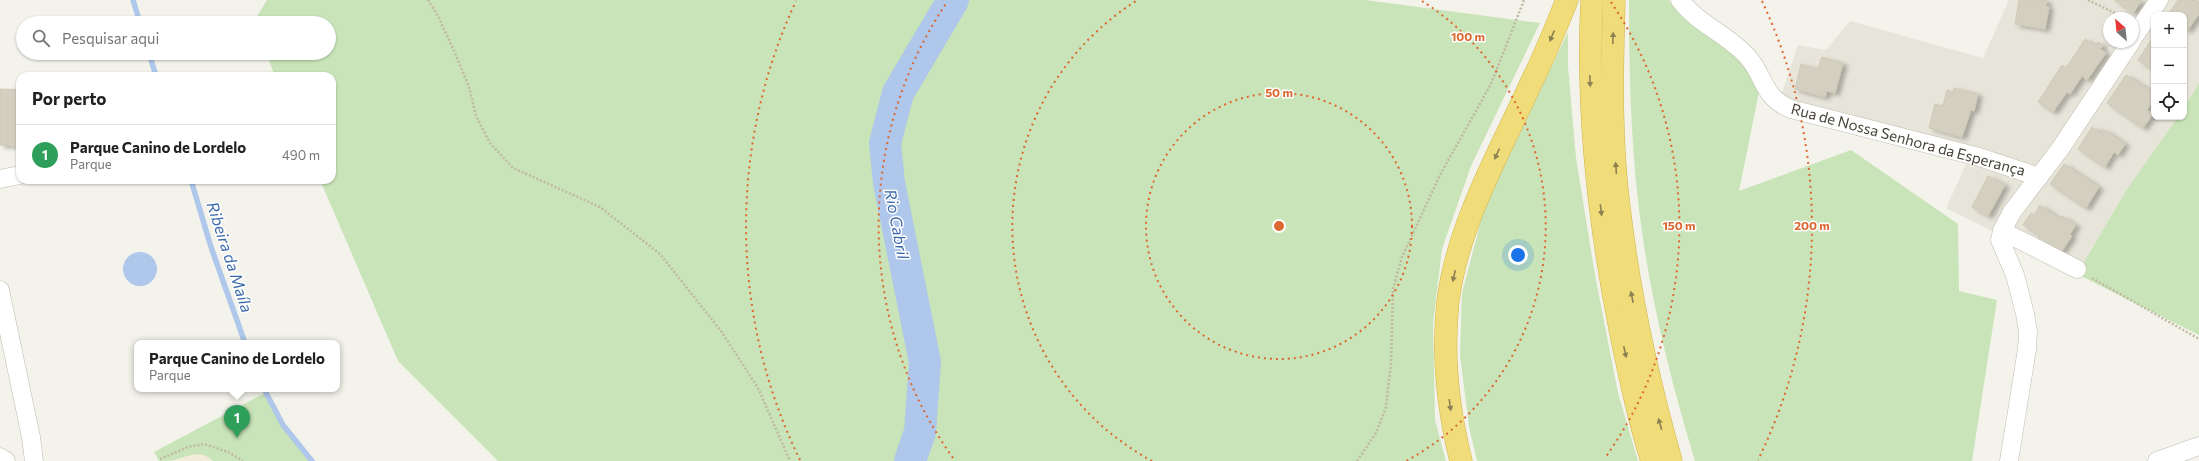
<!DOCTYPE html>
<html lang="pt">
<meta charset="utf-8">
<style>
:root{--surface:#fff;--page:#f6f6f6;--text:#222;--muted:#767676;--line:#e0e0e0;--accent:#e56930}
body{margin:0;font-family:Commissioner,sans-serif;background:var(--page);color:var(--text)}
.controls{position:absolute;right:12px;top:12px;display:grid;overflow:hidden;border-radius:8px;box-shadow:0 1px 3px #0004}
.controls button{width:36px;height:36px;display:grid;place-items:center;padding:0;border:0;border-bottom:1px solid var(--line);background:var(--surface);color:var(--text);font:20px sans-serif}
.compass{position:absolute;left:2103px;top:12px;width:36px;height:36px;border-radius:50%;background:var(--surface);box-shadow:0 1px 3px #0004;rotate:333deg}
.you{position:absolute;left:1518px;top:255px;width:14px;height:14px;margin:-10px;border:3px solid #fff;border-radius:50%;background:#1a73e8;box-shadow:0 0 0 6px #1a73e833}
.badge{display:grid;place-items:center;width:26px;height:26px;border-radius:50%;background:var(--accent);color:#fff;font-size:13px;font-weight:700}
.pin{position:absolute;translate:-50% -33px;filter:drop-shadow(0 1px 2px #0008)}
.pin::after{content:'';position:absolute;top:21px;width:14px;height:12px;background:inherit;clip-path:polygon(0 0,100% 0,50% 100%)}
.popup{position:absolute;left:134px;top:340px;width:206px;height:52px;box-sizing:border-box;display:grid;place-content:center;border-radius:8px;background:var(--surface);filter:drop-shadow(0 1px 3px #0005);font-size:13px;white-space:nowrap;color:var(--muted)}
.popup b{font-size:15px;color:var(--text)}
.popup::after{content:'';position:absolute;left:50%;top:100%;margin-left:-8px;border:8px solid transparent;border-top-color:var(--surface)}
.list{margin:0;padding:0;list-style:none}
h2{display:flex;justify-content:space-between;align-items:center;height:52px;margin:0;padding:0 16px;font-size:17px}
h2 small{font-size:13px;font-weight:400;color:var(--muted)}
.list li{display:grid;grid-template-columns:26px 1fr auto;gap:12px;align-items:center;box-sizing:border-box;height:60px;padding:0 16px;border-top:1px solid var(--line)}
.list b{display:block;font-size:15px;white-space:nowrap}
.list p{margin:0;font-size:13px;white-space:nowrap;color:var(--muted)}
.list em{font-size:13px;font-style:normal;color:var(--muted)}
.icon{flex:none;width:22px;height:22px;fill:none;stroke:currentColor;stroke-width:2;stroke-linecap:round;stroke-linejoin:round}
.map{position:relative;flex:none;width:2199px;height:461px;overflow:hidden}
.search{position:absolute;background:var(--surface);box-shadow:0 1px 3px #0004;left:16px;top:16px;width:320px;height:44px;display:flex;align-items:center;gap:10px;box-sizing:border-box;padding:0 14px;border-radius:22px;color:var(--muted);font-size:15px}
.panel{position:absolute;background:var(--surface);box-shadow:0 1px 3px #0004;left:16px;top:72px;width:320px;height:112px;border-radius:12px}
.map>svg:first-child{display:block}
.residential{fill:#e7e5d9;fill-rule:evenodd}
.commercial{fill:#f3ecd8}
.green{fill:#c9e4b8}
.water{fill:#aec7ea}
.lines{fill:none;stroke-linecap:round;stroke-linejoin:round}
.stream{stroke:#aec7ea;stroke-width:5.5}
.river{stroke:#aec7ea;stroke-width:32}
.building{fill:#d4d0c1;stroke:#cfc9b5;filter:url(#shadow)}
.minor-casing{stroke:#bfbcae;stroke-width:19}
.highway-casing{stroke:#cfb44a;stroke-width:23}
.path{stroke:#bfb9a1;stroke-width:2.5;stroke-dasharray:2 2;stroke-linecap:butt}
.minor{stroke:#fff;stroke-width:18}
.highway{stroke:#f0dc79;stroke-width:22}
.oneway{fill:#8b8153}
.ring{fill:none;stroke:#dd6730;stroke-width:2;stroke-dasharray:2 4}
.labels{text-anchor:middle;stroke-width:3;stroke-linejoin:round;paint-order:stroke}
.street-label{font-size:15px;fill:#474439;stroke:#fff}
.water-label{font-size:16px;font-style:italic;fill:#3c69aa;stroke:#fff}
.centre{fill:#dd6730;stroke:#fff;stroke-width:2}
.ring-label{font-size:12px;text-anchor:middle;font-weight:bold;fill:#dd6730;stroke:#fff;stroke-width:3;stroke-linejoin:round;paint-order:stroke}
</style>
<div class="map">
<svg width="2199" height="461" viewBox="0 0 2199 461">
<defs>
<filter id="shadow"><feDropShadow dx="4.5" dy="2.5" stdDeviation="2" flood-color="#0004"/></filter>
</defs>
<rect width="100%" height="100%" fill="#f4f3eb"/>
<path class="residential" d="M 2009,0 L 2199,0 L 2199,83 L 2184,108 L 2184,15 L 2154,15 L 2154,117 L 2178,117 L 2127,189 L 2077,274 L 1946,208 L 1967,162 L 1775,113 L 1798,45 L 1826,50 L 1850,21 L 1983,58 ZM 2109,18 L 2133,18 L 2133,42 L 2109,42 Z"/>
<path class="commercial" d="M 198,453 L 207,456 L 213,461 L 173,461 Z"/>
<g class="green">
<path d="M 267,0 L 1365,0 L 1540,23 L 1471,166 L 1442,249 L 1433,323 L 1435,420 L 1446,461 L 498,461 L 398,361 L 320,180 L 332,180 L 332,76 L 275,76 L 266,53 L 329,53 L 329,23 L 253,23 Z"/>
<path d="M 1629,0 L 1669,0 L 1673,6 L 1742,57 L 1759,92 L 1739,191 L 1851,150 L 1958,224 L 1959,291 L 1997,300 L 1972,461 L 1695,461 C 1673,388 1654,314 1643,239 C 1631,160 1629,80 1629,0 Z"/>
<path d="M 1568,32 L 1568,66 L 1576,158 L 1595,275 L 1618,393 L 1638,461 L 1477,461 L 1469,427 L 1460,355 L 1462,293 L 1484,209 Z"/>
<path d="M 2199,83 L 2199,335 L 2077,274 L 2127,189 L 2178,117 L 2184,117 L 2184,108 Z"/>
<path d="M 265,393 L 283,425 L 312,461 L 213,461 C 200,449 190,456 175,460 C 170,461 164,461 159,461 L 154,452 Z"/>
</g>
<circle class="water" cx="140" cy="269" r="17"/>
<g class="lines">
<g class="stream">
<path d="M 133,0 L 140,23"/>
<path d="M 149,53 L 156,76"/>
<path d="M 191,180 L 211,247 L 245,343"/>
<path d="M 264,389 L 283,425 L 312,461"/>
</g>
<path class="river" d="M 910,461 L 920,432 L 925,362 L 889,183 L 885,143 L 898,93 L 953,0"/>
</g>
<g class="building">
<path d="M 2019,0 L 2047,0 L 2046,6 L 2049,7 L 2045,29 L 2015,24 Z"/>
<path d="M 2114,0 L 2142,0 L 2133,13 Z"/>
<path d="M 2178,0 L 2195,0 L 2199,3 L 2199,14 L 2187,31 L 2184,29 L 2184,15 L 2168,15 Z"/>
<path d="M 2154,36 L 2154,71 L 2138,60 Z"/>
<path d="M 2085,39 L 2096,46 L 2098,42 L 2103,45 L 2100,49 L 2106,53 L 2087,80 L 2082,76 L 2070,94 L 2067,92 L 2053,112 L 2038,102 L 2062,65 L 2066,68 Z"/>
<path d="M 1822,57 L 1843,63 L 1835,93 L 1827,91 L 1825,97 L 1795,89 L 1801,64 L 1818,69 Z"/>
<path d="M 2126,75 L 2154,93 L 2154,100 L 2147,110 L 2153,114 L 2143,128 L 2107,103 Z"/>
<path d="M 1954,88 L 1978,94 L 1974,111 L 1971,110 L 1962,137 L 1929,128 L 1935,104 L 1943,106 L 1947,90 L 1953,92 Z"/>
<path d="M 0,89 L 20,90 L 20,146 L 0,145 Z"/>
<path d="M 2092,127 L 2101,133 L 2103,129 L 2125,144 L 2118,155 L 2114,152 L 2105,167 L 2078,149 Z"/>
<path d="M 2064,164 L 2099,187 L 2086,208 L 2050,184 Z"/>
<path d="M 1988,176 L 2005,185 L 1988,216 L 1972,207 Z"/>
<path d="M 2040,205 L 2060,219 L 2062,216 L 2076,225 L 2070,234 L 2072,236 L 2060,254 L 2036,241 L 2040,236 L 2023,225 L 2031,213 L 2034,215 Z"/>
</g>
<g class="lines">
<g class="minor-casing">
<g id="minor">
<path d="M 1680,0 C 1698,24 1727,34 1747,56 C 1766,77 1761,96 1791,109 L 1979,157 L 2039,177"/>
<path d="M 2133,38 L 2159,0"/>
<path d="M 0,179 L 20,175"/>
<path d="M 2002,231 L 2077,269"/>
<path d="M 0,290 L 31,437 L 34,461"/>
<path d="M 0,457 L 6,461"/>
<path d="M 2009,461 L 2027,349 L 2028,332 L 2025,314 L 2015,275 L 2000,240 L 2002,231 L 2012,212 L 2060,149 L 2131,42"/>
<path d="M 2157,461 L 2199,446"/>
</g>
</g>
<g class="highway-casing">
<g id="highway">
<path d="M 1592,0 C 1586,113 1599,224 1621,334 C 1630,377 1639,420 1652,461"/>
<path d="M 1614,0 C 1612,71 1610,144 1620,215 C 1630,298 1648,380 1671,461"/>
<path d="M 1461,461 C 1448,409 1442,355 1448,301 C 1458,223 1500,152 1532,81 C 1545,55 1556,27 1567,0"/>
</g>
</g>
<g class="path">
<path d="M 428,0 L 438,16 L 455,53 L 469,87 L 476,116 L 490,143 L 513,168 L 600,207 L 660,254 L 721,331 L 758,388 L 790,461"/>
<path d="M 2088,0 L 2125,18"/>
<path d="M 2092,278 L 2199,339"/>
<path d="M 160,459 L 188,447 L 204,444 L 228,452 L 243,461"/>
<path d="M 1357,461 L 1376,433 L 1386,407 L 1391,363 L 1393,289 L 1402,257 L 1440,175 L 1491,84 L 1524,0"/>
</g>
<use href="#minor" class="minor"/>
<use href="#highway" class="highway"/>
</g>
<defs><path id="oneway-solid" d="M-6-.8H1V-3.2L6.5 0L1 3.2V.8H-6Z"/></defs>
<g class="oneway">
<use href="#oneway-solid" transform="translate(1552 36) rotate(114)"/>
<use href="#oneway-solid" transform="translate(1613 38) rotate(-88)"/>
<use href="#oneway-solid" transform="translate(1590 81) rotate(88)"/>
<use href="#oneway-solid" transform="translate(1497 154) rotate(114)"/>
<use href="#oneway-solid" transform="translate(1616 168) rotate(-94)"/>
<use href="#oneway-solid" transform="translate(1601 210) rotate(83)"/>
<use href="#oneway-solid" transform="translate(1454 276) rotate(103)"/>
<use href="#oneway-solid" transform="translate(1632 297) rotate(-101)"/>
<use href="#oneway-solid" transform="translate(1625 352) rotate(78)"/>
<use href="#oneway-solid" transform="translate(1450 405) rotate(82)"/>
<use href="#oneway-solid" transform="translate(1660 424) rotate(-106)"/>
</g>
<g class="ring">
<circle cx="1279" cy="226" r="133"/>
<path d="M1152 461A267 267 0 0 1 1136 1M1422 1A267 267 0 0 1 1406 461"/>
<path d="M953 458A400 400 0 0 1 947 2M1611 2A400 400 0 0 1 1605 458"/>
<path d="M800 460A533 533 0 0 1 796 1M1762 1A533 533 0 0 1 1758 460"/>
</g>
<g class="labels">
<g class="street-label">
<text transform="translate(1908 140) rotate(15)" y="5">Rua de Nossa Senhora da Esperança</text>
</g>
<g class="water-label">
<text transform="translate(897 224) rotate(79)" y="6">Rio Cabril</text>
<text transform="translate(230 257) rotate(72)" y="6">Ribeira da Maíla</text>
</g>
</g>
<circle cx="1279" cy="226" r="6" class="centre"/>
<g class="ring-label">
<text x="1468" y="41">100 m</text>
<text x="1279" y="97">50 m</text>
<text x="1679" y="230">150 m</text>
<text x="1812" y="230">200 m</text>
</g>
</svg>
<div class="controls">
<button>+</button>
<button>−</button>
<button><svg class="icon" aria-label="locate" viewBox="0 0 24 24"><circle cx="12" cy="12" r="6"/><path d="M12 2v4M12 18v4M2 12h4M18 12h4"/></svg></button>
</div>
<svg class="compass" viewBox="-18 -18 36 36"><path d="M0-13l5 13h-10z" fill="#e53935"/><path d="M0 13l5-13h-10z" fill="#767676"/></svg>
<div class="you"></div>
<div class="pin badge" style="left:237px;top:438px;background:#2e9e5b">1</div>
<div class="popup"><b>Parque Canino de Lordelo</b>Parque</div>
<div class="search"><svg class="icon" aria-label="search" viewBox="0 0 24 24"><circle cx="10" cy="10" r="6"/><path d="M15 15l6 6"/></svg>Pesquisar aqui</div>
<section class="panel">
<h2>Por perto<small></small></h2>
<ul class="list">
<li><span class="badge" style="background:#2e9e5b">1</span><div><b>Parque Canino de Lordelo</b><p>Parque</p></div><em>490 m</em></li>
</ul>
</section>
</div>
